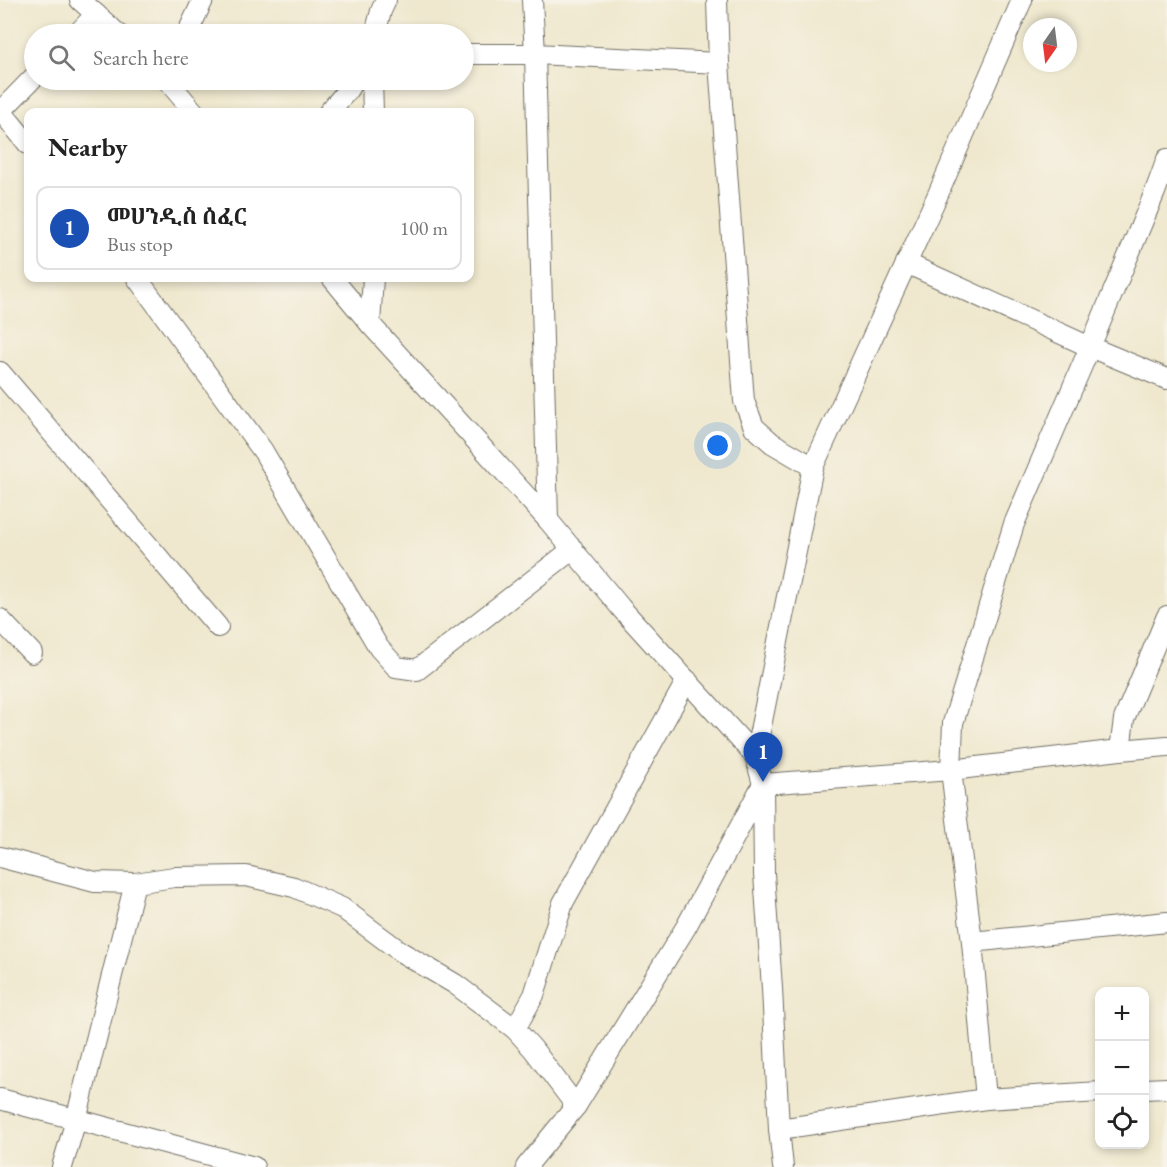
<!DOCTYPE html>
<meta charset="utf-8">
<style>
:root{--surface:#fff;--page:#f6f6f6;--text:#222;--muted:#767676;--line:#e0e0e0;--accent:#0b8043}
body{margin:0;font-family:"EB Garamond","Noto Serif Ethiopic",serif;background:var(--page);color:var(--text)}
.controls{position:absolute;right:18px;bottom:18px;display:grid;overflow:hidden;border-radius:12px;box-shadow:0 3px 9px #0003}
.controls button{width:54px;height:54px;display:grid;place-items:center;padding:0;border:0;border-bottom:2px solid var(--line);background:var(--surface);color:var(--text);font:30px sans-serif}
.compass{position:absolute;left:1023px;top:18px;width:54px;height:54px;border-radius:50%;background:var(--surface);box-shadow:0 3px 9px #0003;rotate:194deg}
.you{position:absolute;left:718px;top:446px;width:21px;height:21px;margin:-15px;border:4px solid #fff;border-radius:50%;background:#1a73e8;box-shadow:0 0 0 9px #1a73e833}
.badge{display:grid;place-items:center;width:39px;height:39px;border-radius:50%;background:var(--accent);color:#fff;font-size:20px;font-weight:700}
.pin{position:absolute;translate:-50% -50px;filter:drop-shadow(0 2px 3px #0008)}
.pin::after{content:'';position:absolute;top:32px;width:21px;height:18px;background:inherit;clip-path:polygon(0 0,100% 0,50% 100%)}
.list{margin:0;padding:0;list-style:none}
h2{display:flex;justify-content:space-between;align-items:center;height:78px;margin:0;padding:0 24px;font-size:26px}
h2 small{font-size:20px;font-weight:400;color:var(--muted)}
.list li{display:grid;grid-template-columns:39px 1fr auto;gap:18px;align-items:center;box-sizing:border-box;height:84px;margin:0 12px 12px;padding:0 12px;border:2px solid var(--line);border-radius:12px}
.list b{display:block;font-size:22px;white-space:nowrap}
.list p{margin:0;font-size:20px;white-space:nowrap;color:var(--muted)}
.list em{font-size:20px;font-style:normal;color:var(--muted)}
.icon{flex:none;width:33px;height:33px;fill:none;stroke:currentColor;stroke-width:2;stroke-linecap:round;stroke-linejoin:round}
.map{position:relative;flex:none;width:1167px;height:1167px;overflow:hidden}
.search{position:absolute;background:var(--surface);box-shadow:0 3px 9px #0003;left:24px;top:24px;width:450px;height:66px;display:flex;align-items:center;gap:15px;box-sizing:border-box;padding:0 21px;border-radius:33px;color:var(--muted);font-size:22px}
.panel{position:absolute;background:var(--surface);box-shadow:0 3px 9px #0003;left:24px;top:108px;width:450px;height:174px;border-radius:12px}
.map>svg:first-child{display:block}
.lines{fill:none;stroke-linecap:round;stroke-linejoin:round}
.minor-casing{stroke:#706d64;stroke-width:22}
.minor{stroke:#fff;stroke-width:20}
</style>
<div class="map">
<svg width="1167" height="1167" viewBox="0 0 1167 1167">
<rect width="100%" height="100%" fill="#f7f3e8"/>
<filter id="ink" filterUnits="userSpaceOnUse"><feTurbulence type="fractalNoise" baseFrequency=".0167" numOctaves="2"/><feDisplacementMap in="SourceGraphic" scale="12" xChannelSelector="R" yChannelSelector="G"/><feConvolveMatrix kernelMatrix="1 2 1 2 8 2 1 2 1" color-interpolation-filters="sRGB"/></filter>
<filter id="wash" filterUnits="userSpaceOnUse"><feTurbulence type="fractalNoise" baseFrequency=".008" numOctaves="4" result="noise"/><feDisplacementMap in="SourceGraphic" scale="24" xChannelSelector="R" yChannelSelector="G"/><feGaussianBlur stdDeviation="1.35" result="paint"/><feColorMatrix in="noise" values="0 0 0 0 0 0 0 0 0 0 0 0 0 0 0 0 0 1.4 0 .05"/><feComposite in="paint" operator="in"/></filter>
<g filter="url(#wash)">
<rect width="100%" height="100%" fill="#efe8ce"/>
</g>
<g filter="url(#ink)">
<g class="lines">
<g class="minor-casing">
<g id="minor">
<path d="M 80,0 L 118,34"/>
<path d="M 532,0 L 535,54 L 548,520"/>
<path d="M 717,0 L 719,63 L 744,401 L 754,427 L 772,443 L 813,467"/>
<path d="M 77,34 L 96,14"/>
<path d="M 187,34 L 203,0"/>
<path d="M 375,34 L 381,11 L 386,0"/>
<path d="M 464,54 L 535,54 L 719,63"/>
<path d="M 167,80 L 194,112"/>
<path d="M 372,80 L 373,112"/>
<path d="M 1,111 L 28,144"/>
<path d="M 0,112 L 34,77"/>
<path d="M 329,112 L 347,91 L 354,80"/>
<path d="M 906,263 L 1090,347 L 1167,379"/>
<path d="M 137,278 L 263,451 L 379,648 L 396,667 L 417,670 L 573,549"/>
<path d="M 332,278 L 370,324 L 548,520 L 621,608 L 755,756 L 763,784 L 764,874 L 772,988 L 779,1129 L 783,1167"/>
<path d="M 370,324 L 373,278"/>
<path d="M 0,372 L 218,627"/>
<path d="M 0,619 L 32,653"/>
<path d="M 1120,750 L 1124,719 L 1167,616"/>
<path d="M 755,756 L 813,467 L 939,192 L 1022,0"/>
<path d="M 0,857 L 95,882 L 135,883 L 174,877 L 246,876 L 294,887 L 342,908 L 401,952 L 455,984 L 515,1029"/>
<path d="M 972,942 L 1167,922"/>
<path d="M 1144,1089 L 1167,1088"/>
<path d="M 0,1099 L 254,1167"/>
<path d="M 986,1099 L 972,942 L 951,770 L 953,723 L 1014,524 L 1090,347 L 1155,192 L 1167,159"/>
<path d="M 576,1106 L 533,1049 L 515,1029 L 534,995 L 563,903 L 687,680"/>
<path d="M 779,1129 L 986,1099 L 1100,1092"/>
<path d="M 62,1167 L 76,1120 L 135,883"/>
<path d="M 526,1167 L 576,1106 L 686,927 L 763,784 L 951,770 L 1120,750 L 1167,746"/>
</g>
</g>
<use href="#minor" class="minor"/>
</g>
</g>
</svg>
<div class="controls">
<button>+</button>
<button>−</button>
<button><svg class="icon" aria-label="locate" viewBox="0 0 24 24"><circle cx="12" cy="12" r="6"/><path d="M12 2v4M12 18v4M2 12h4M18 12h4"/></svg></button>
</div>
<svg class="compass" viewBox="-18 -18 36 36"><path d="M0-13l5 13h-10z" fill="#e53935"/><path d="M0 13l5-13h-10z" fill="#767676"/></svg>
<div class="you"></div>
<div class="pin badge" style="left:763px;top:782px;background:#1a4fb4">1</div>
<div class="search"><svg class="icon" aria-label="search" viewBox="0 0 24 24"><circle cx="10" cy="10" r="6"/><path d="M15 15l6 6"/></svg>Search here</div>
<section class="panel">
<h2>Nearby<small></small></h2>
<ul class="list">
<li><span class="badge" style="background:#1a4fb4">1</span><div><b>መሀንዲስ ሰፈር</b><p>Bus stop</p></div><em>100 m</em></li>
</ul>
</section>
</div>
